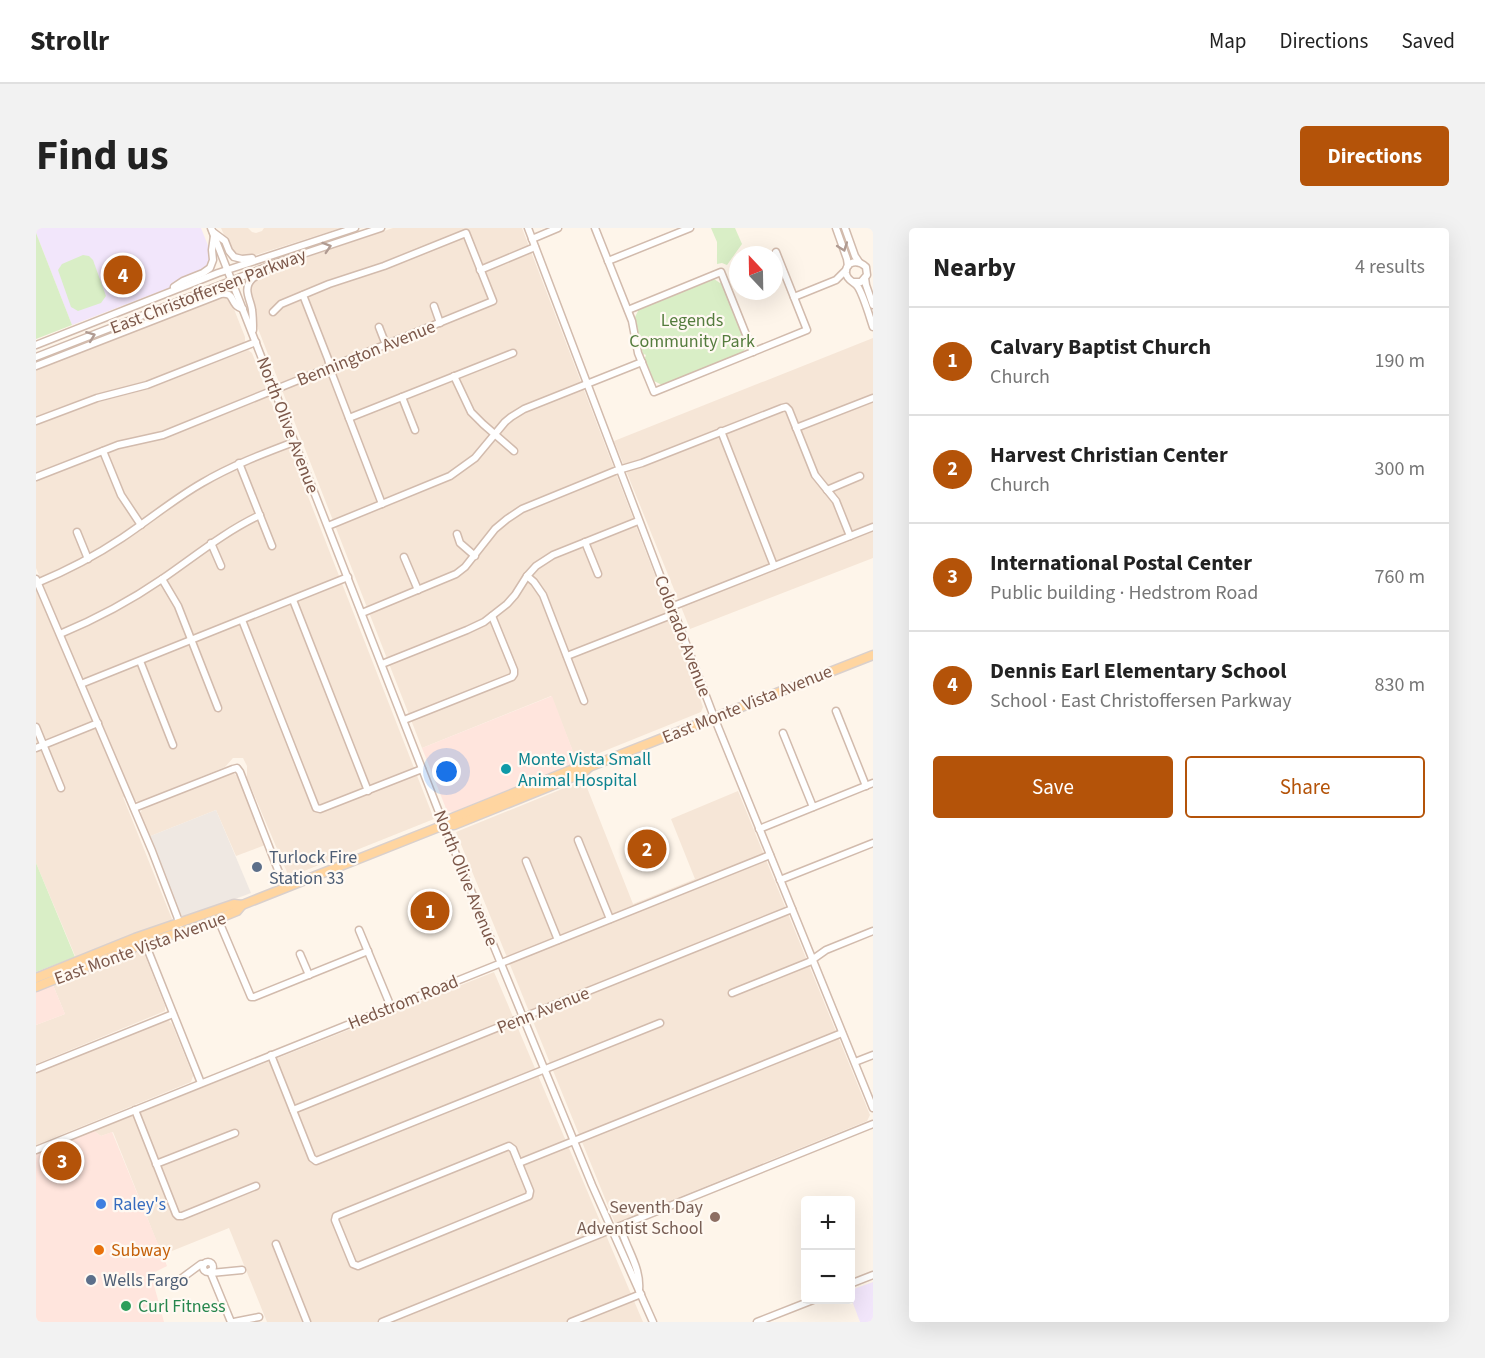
<!DOCTYPE html>
<meta charset="utf-8">
<style>
:root{--surface:#fff;--page:#f2f2f2;--text:#222;--muted:#767676;--line:#e0e0e0;--accent:#b45309}
body{margin:0;font-family:"Source Sans 3",sans-serif;background:var(--page);color:var(--text)}
.controls{position:absolute;right:18px;bottom:18px;display:grid;overflow:hidden;border-radius:6px;box-shadow:0 6px 24px #0002}
.controls button{width:54px;height:54px;display:grid;place-items:center;padding:0;border:0;border-bottom:2px solid var(--line);background:var(--surface);color:var(--text);font:30px sans-serif}
.compass{position:absolute;left:693px;top:18px;width:54px;height:54px;border-radius:50%;background:var(--surface);box-shadow:0 6px 24px #0002;rotate:338deg}
.you{position:absolute;left:411px;top:544px;width:21px;height:21px;margin:-15px;border:4px solid #fff;border-radius:50%;background:#1a73e8;box-shadow:0 0 0 9px #1a73e833}
.badge{display:grid;place-items:center;width:39px;height:39px;border-radius:50%;background:var(--accent);color:#fff;font-size:20px;font-weight:700}
.pin{position:absolute;translate:-50% -50%;border:3px solid #fff;box-shadow:0 2px 6px #0006}
.list{margin:0;padding:0;list-style:none}
h2{display:flex;justify-content:space-between;align-items:center;height:78px;margin:0;padding:0 24px;font-size:26px}
h2 small{font-size:20px;font-weight:400;color:var(--muted)}
.list li{display:grid;grid-template-columns:39px 1fr auto;gap:18px;align-items:center;box-sizing:border-box;height:108px;padding:0 24px;border-top:2px solid var(--line)}
.list b{display:block;font-size:22px;white-space:nowrap}
.list p{margin:0;font-size:20px;white-space:nowrap;color:var(--muted)}
.list em{font-size:20px;font-style:normal;color:var(--muted)}
.actions{display:flex;gap:12px;padding:18px 24px}
.actions a{flex:1;padding:14px 0;border:2px solid var(--accent);border-radius:6px;text-align:center;font-size:21px;color:var(--accent)}
.actions .main{background:var(--accent);color:#fff}
.map{position:relative;flex:none;width:837px;height:1094px;overflow:hidden;border-radius:6px}
header{display:flex;align-items:center;gap:36px;box-sizing:border-box;height:84px;padding:0 30px;background:var(--surface);border-bottom:2px solid var(--line)}
header strong{font-size:28px}
nav{display:flex;gap:33px;margin-inline-start:auto;font-size:21px}
.intro{display:flex;align-items:center;justify-content:space-between;box-sizing:border-box;height:144px;padding:0 36px}
h1{margin:0;font-size:42px}
.button{padding:15px 27px;border-radius:6px;background:var(--accent);color:#fff;font-size:21px;font-weight:700}
main{display:flex;gap:36px;padding:0 36px}
aside{flex:1;background:var(--surface);border-radius:6px;box-shadow:0 6px 24px #0002}
.map>svg:first-child{display:block}
.residential{fill:#f6e6d7}
.commercial{fill:#ffe5dd}
.industrial{fill:#efe8e2}
.education{fill:#f2e6fb}
.green{fill:#d9eec6}
.lines{fill:none;stroke-linecap:round;stroke-linejoin:round}
.minor-casing{stroke:#d2bbad;stroke-width:9}
.major-casing{stroke:#dad0cc;stroke-width:11}
.minor{stroke:#fff;stroke-width:6}
.major{stroke:#ffd5a0;stroke-width:8}
.oneway{stroke:#b09b92}
.culture-dot{fill:#0f9aa8;stroke:#fff9f2;stroke-width:2}
.service-dot{fill:#5c6f8a;stroke:#fff9f2;stroke-width:2}
.shop-dot{fill:#3f7fe0;stroke:#fff9f2;stroke-width:2}
.education-dot{fill:#8d6e63;stroke:#fff9f2;stroke-width:2}
.food-dot{fill:#e8710a;stroke:#fff9f2;stroke-width:2}
.leisure-dot{fill:#2e9e5b;stroke:#fff9f2;stroke-width:2}
.labels{text-anchor:middle;stroke-width:4.5;stroke-linejoin:round;paint-order:stroke}
.street-label{font-size:18px;fill:#7c584a;stroke:#fff9f2}
.park-label{font-size:18px;fill:#547c3d;stroke:#fff9f2}
.culture-label{font-size:18px;fill:#0d838f;stroke:#fff9f2;text-anchor:start}
.service-label{font-size:18px;fill:#4e5e75;stroke:#fff9f2;text-anchor:start}
.shop-label{font-size:18px;fill:#366cbe;stroke:#fff9f2;text-anchor:start}
.education-label{font-size:18px;fill:#785e54;stroke:#fff9f2;text-anchor:end}
.food-label{font-size:18px;fill:#c56008;stroke:#fff9f2;text-anchor:start}
.leisure-label{font-size:18px;fill:#27864d;stroke:#fff9f2;text-anchor:start}
</style>
<header>
<strong>Strollr</strong>
<nav><a>Map</a><a>Directions</a><a>Saved</a></nav>
</header>
<div class="intro"><h1>Find us</h1><a class="button">Directions</a></div>
<main>
<div class="map">
<svg width="837" height="1094" viewBox="0 0 837 1094">
<rect width="100%" height="100%" fill="#fef5ea"/>
<g class="residential">
<path d="M 185,0 L 212,0 L 216,4 L 220,5 L 226,3 L 228,0 L 305,0 L 213,29 L 204,30 L 196,25 Z"/>
<path d="M 357,0 L 486,0 L 651,431 L 667,479 L 665,484 L 541,534 L 515,468 L 386,520 L 219,93 L 213,66 L 214,57 L 221,49 L 275,28 Z"/>
<path d="M 188,68 L 191,68 L 194,71 L 209,109 L 209,113 L 207,115 L 106,155 L 59,167 L 0,189 L 0,142 Z"/>
<path d="M 837,110 L 837,330 L 654,401 L 578,213 Z"/>
<path d="M 212,122 L 216,125 L 398,591 L 253,649 L 211,550 L 211,538 L 207,530 L 197,530 L 189,539 L 103,574 L 87,569 L 136,691 L 134,695 L 40,730 L 0,635 L 0,360 L 7,357 L 0,340 L 0,197 L 59,175 L 113,161 Z"/>
<path d="M 197,545 L 202,548 L 229,617 L 200,628 L 180,582 L 112,609 L 104,587 L 106,581 Z"/>
<path d="M 548,552 L 597,676 L 659,651 L 635,591 L 702,563 L 834,887 L 831,893 L 579,995 L 420,604 Z"/>
<path d="M 102,723 L 108,725 L 129,778 L 129,783 L 0,836 L 0,797 L 29,786 L 17,757 Z"/>
<path d="M 458,744 L 607,1094 L 231,1094 L 193,1000 L 126,1027 L 77,904 L 65,908 L 58,903 Z"/>
<path d="M 129,793 L 133,793 L 136,796 L 157,848 L 155,854 L 0,917 L 0,845 Z"/>
</g>
<g class="commercial">
<path d="M 516,468 L 541,534 L 417,584 L 411,583 L 386,520 Z"/>
<path d="M 17,757 L 29,786 L 0,797 L 0,764 Z"/>
<path d="M 58,903 L 65,908 L 76,904 L 131,1038 L 115,1046 L 128,1094 L 1,1094 L 0,1091 L 0,926 Z"/>
</g>
<path class="industrial" d="M 180,582 L 215,665 L 151,689 L 147,689 L 144,686 L 112,609 Z"/>
<g class="education">
<path d="M 0,0 L 165,0 L 175,25 L 174,35 L 169,42 L 145,51 L 135,59 L 36,97 L 0,5 Z"/>
<path d="M 837,1054 L 837,1094 L 824,1094 L 815,1070 L 815,1062 Z"/>
</g>
<g class="green">
<path d="M 675,0 L 699,0 L 706,16 L 691,37 L 686,35 L 681,36 L 681,14 Z"/>
<path d="M 0,5 L 36,97 L 0,111 Z"/>
<path d="M 47,27 L 53,28 L 57,32 L 70,68 L 65,75 L 42,83 L 35,79 L 22,42 L 26,36 Z"/>
<path d="M 678,51 L 684,55 L 685,54 L 711,117 L 707,124 L 626,157 L 618,153 L 608,130 L 610,128 L 609,126 L 607,127 L 599,89 L 602,83 L 602,82 Z"/>
<path d="M 0,635 L 39,729 L 0,744 Z"/>
</g>
<g class="lines">
<g class="minor-casing">
<g id="minor">
<path d="M 175,0 L 408,597 L 556,957 L 617,1094"/>
<path d="M 492,0 L 678,489 L 837,880"/>
<path d="M 559,0 L 596,93 L 602,125 L 618,164 L 771,102 L 740,24"/>
<path d="M 800,0 L 811,31 L 812,38"/>
<path d="M 809,0 L 819,28 L 823,34"/>
<path d="M 177,4 L 189,13 L 193,23 L 198,29 L 206,31 L 216,30"/>
<path d="M 496,11 L 522,0"/>
<path d="M 572,33 L 654,0"/>
<path d="M 444,42 L 499,19"/>
<path d="M 829,50 L 830,57 L 837,77"/>
<path d="M 817,54 L 825,54 L 831,47 L 830,39 C 823,32 809,32 810,45 C 811,53 818,53 822,59 C 828,69 833,87 837,99"/>
<path d="M 138,59 L 147,53 L 167,45 L 174,40 L 177,32 L 176,22 L 178,8"/>
<path d="M 267,67 L 292,131 L 296,146 L 346,276"/>
<path d="M 758,69 L 800,52 L 810,42"/>
<path d="M 398,78 L 404,95"/>
<path d="M 592,82 L 685,44 L 717,124"/>
<path d="M 343,99 L 350,117"/>
<path d="M 217,102 C 217,95 217,89 216,82 C 215,72 206,61 216,51 C 222,45 230,46 235,38"/>
<path d="M 0,117 L 182,45 L 319,0"/>
<path d="M 0,129 L 243,34 L 345,0"/>
<path d="M 0,138 L 185,66 C 197,65 194,70 200,77 C 200,78 206,81 207,81"/>
<path d="M 418,148 L 435,184 L 447,196 L 478,223"/>
<path d="M 366,169 L 379,202"/>
<path d="M 313,190 L 477,125"/>
<path d="M 0,193 L 61,170 L 111,157 L 220,114"/>
<path d="M 760,200 L 837,170"/>
<path d="M 685,203 L 738,338"/>
<path d="M 67,223 L 85,267 L 105,297"/>
<path d="M 203,235 L 236,318"/>
<path d="M 0,249 L 82,217 L 127,207 L 457,73 L 430,5 L 348,38 L 293,56 L 245,76 L 237,84"/>
<path d="M 791,262 L 824,248"/>
<path d="M 292,298 L 414,248 L 439,230 L 469,194 L 475,189 L 488,181 L 606,134"/>
<path d="M 41,304 L 52,331"/>
<path d="M 421,306 L 424,315 L 439,328"/>
<path d="M 549,314 L 562,346"/>
<path d="M 175,315 L 185,338"/>
<path d="M 368,329 L 382,362"/>
<path d="M 491,348 L 498,354 L 507,367 L 548,473"/>
<path d="M 0,351 L 116,623 L 144,696"/>
<path d="M 126,351 L 142,378 L 182,480"/>
<path d="M 1,355 C 30,343 59,328 86,310 C 113,292 138,271 166,255 C 195,238 226,226 258,214"/>
<path d="M 257,372 L 332,563"/>
<path d="M 635,379 L 837,299"/>
<path d="M 326,385 L 420,346 L 429,339 L 459,301 L 471,291 L 486,281 L 579,243 L 606,235 L 746,180 L 750,179 L 753,182 L 779,247 L 800,273 L 814,308"/>
<path d="M 206,392 L 280,580 L 284,581 L 386,541"/>
<path d="M 24,406 C 60,391 94,373 126,351 C 158,329 188,304 224,287"/>
<path d="M 531,428 L 638,386"/>
<path d="M 104,433 L 137,517"/>
<path d="M 346,436 L 431,402 L 448,394 L 471,376 L 479,367 L 491,348 L 500,338 L 517,327 L 602,293"/>
<path d="M 45,456 L 312,349"/>
<path d="M 800,483 L 830,558"/>
<path d="M 368,492 L 476,449 L 478,446 L 478,442 L 456,388"/>
<path d="M 0,499 L 25,560"/>
<path d="M 747,505 L 777,579"/>
<path d="M 0,520 L 62,495"/>
<path d="M 98,580 L 197,541 L 201,540 L 204,544 L 249,660"/>
<path d="M 723,601 L 837,555"/>
<path d="M 542,612 L 574,691"/>
<path d="M 490,633 L 522,712"/>
<path d="M 744,652 L 837,615"/>
<path d="M 182,691 L 215,769 L 218,769 L 332,723"/>
<path d="M 323,702 L 355,779"/>
<path d="M 109,715 L 165,855"/>
<path d="M 264,726 L 273,747"/>
<path d="M 696,765 L 773,734 L 790,722 L 837,703"/>
<path d="M 235,827 L 276,930 L 280,933 L 624,795"/>
<path d="M 819,834 L 837,827"/>
<path d="M 0,841 L 137,786"/>
<path d="M 99,882 L 140,986 L 142,988 L 146,988 L 220,958"/>
<path d="M 257,882 L 756,681"/>
<path d="M 473,918 L 477,921 L 494,963 L 493,968 L 322,1038 L 317,1036 L 299,992 L 300,988 Z"/>
<path d="M 0,922 L 734,627"/>
<path d="M 483,935 L 806,805"/>
<path d="M 120,936 L 199,905"/>
<path d="M 591,997 L 586,1004 C 592,1023 605,1041 603,1062"/>
<path d="M 240,1016 L 271,1094"/>
<circle cx="172" cy="1039" r="5"/>
<path d="M 174,1043 L 195,1094"/>
<path d="M 175,1045 L 206,1042"/>
<path d="M 142,1053 L 165,1036 L 168,1036"/>
<path d="M 814,1056 L 837,1047"/>
<path d="M 198,1094 L 223,1089"/>
<path d="M 346,1094 L 837,896"/>
<path d="M 535,1094 L 605,1066"/>
<path d="M 721,1094 L 777,1072"/>
</g>
</g>
<g class="major-casing">
<g id="major">
<path d="M 408,597 L 418,597 L 547,545 L 553,539"/>
<path d="M 0,750 L 99,710 L 198,676 L 206,677 L 408,597 L 416,590 L 545,538 L 553,539 L 837,427"/>
<path d="M 0,759 L 109,715 L 169,696 L 201,683 L 206,677"/>
</g>
</g>
<use href="#minor" class="minor"/>
<use href="#major" class="major"/>
</g>
<defs><path id="oneway-chevron" d="M-2-3.5L2.5 0L-2 3.5" fill="none" stroke-width="1.6" stroke-linecap="round" stroke-linejoin="round" transform="scale(1.5)"/></defs>
<g class="oneway">
<use href="#oneway-chevron" transform="translate(291 19) rotate(-18)"/>
<use href="#oneway-chevron" transform="translate(807 19) rotate(70)"/>
<use href="#oneway-chevron" transform="translate(55 108) rotate(-21)"/>
</g>
<circle class="culture-dot" cx="470" cy="541" r="6"/>
<g class="service-dot">
<circle cx="221" cy="639" r="6"/>
<circle cx="55" cy="1052" r="6"/>
</g>
<circle class="shop-dot" cx="65" cy="976" r="6"/>
<circle class="education-dot" cx="679" cy="989" r="6"/>
<circle class="food-dot" cx="63" cy="1022" r="6"/>
<circle class="leisure-dot" cx="90" cy="1078" r="6"/>
<g class="labels">
<g class="street-label">
<text transform="translate(172 63) rotate(-21)" y="6">East Christoffersen Parkway</text>
<text transform="translate(330 125) rotate(-22)" y="6">Bennington Avenue</text>
<text transform="translate(252 197) rotate(69)" y="6">North Olive Avenue</text>
<text transform="translate(647 408) rotate(69)" y="6">Colorado Avenue</text>
<text transform="translate(711 476) rotate(-22)" y="6">East Monte Vista Avenue</text>
<text transform="translate(430 650) rotate(68)" y="6">North Olive Avenue</text>
<text transform="translate(104 720) rotate(-20)" y="6">East Monte Vista Avenue</text>
<text transform="translate(367 774) rotate(-22)" y="6">Hedstrom Road</text>
<text transform="translate(507 782) rotate(-22)" y="6">Penn Avenue</text>
</g>
<g class="park-label">
<text x="656" y="98">Legends<tspan x="656" dy="21">Community Park</tspan></text>
</g>
<g class="culture-label">
<text x="482" y="537">Monte Vista Small<tspan x="482" dy="21">Animal Hospital</tspan></text>
</g>
<g class="service-label">
<text x="233" y="635">Turlock Fire<tspan x="233" dy="21">Station 33</tspan></text>
<text x="67" y="1058">Wells Fargo</text>
</g>
<g class="shop-label">
<text x="77" y="982">Raley's</text>
</g>
<g class="education-label">
<text x="667" y="985">Seventh Day<tspan x="667" dy="21">Adventist School</tspan></text>
</g>
<g class="food-label">
<text x="75" y="1028">Subway</text>
</g>
<g class="leisure-label">
<text x="102" y="1084">Curl Fitness</text>
</g>
</g>
</svg>
<div class="controls">
<button>+</button>
<button>−</button>
</div>
<svg class="compass" viewBox="-18 -18 36 36"><path d="M0-13l5 13h-10z" fill="#e53935"/><path d="M0 13l5-13h-10z" fill="#767676"/></svg>
<div class="you"></div>
<div class="pin badge" style="left:394px;top:683px">1</div>
<div class="pin badge" style="left:611px;top:621px">2</div>
<div class="pin badge" style="left:26px;top:933px">3</div>
<div class="pin badge" style="left:87px;top:47px">4</div>
</div>
<aside>
<h2>Nearby<small>4 results</small></h2>
<ul class="list">
<li><span class="badge">1</span><div><b>Calvary Baptist Church</b><p>Church</p></div><em>190 m</em></li>
<li><span class="badge">2</span><div><b>Harvest Christian Center</b><p>Church</p></div><em>300 m</em></li>
<li><span class="badge">3</span><div><b>International Postal Center</b><p>Public building · Hedstrom Road</p></div><em>760 m</em></li>
<li><span class="badge">4</span><div><b>Dennis Earl Elementary School</b><p>School · East Christoffersen Parkway</p></div><em>830 m</em></li>
</ul>
<div class="actions"><a class="main">Save</a><a>Share</a></div>
</aside>
</main>
